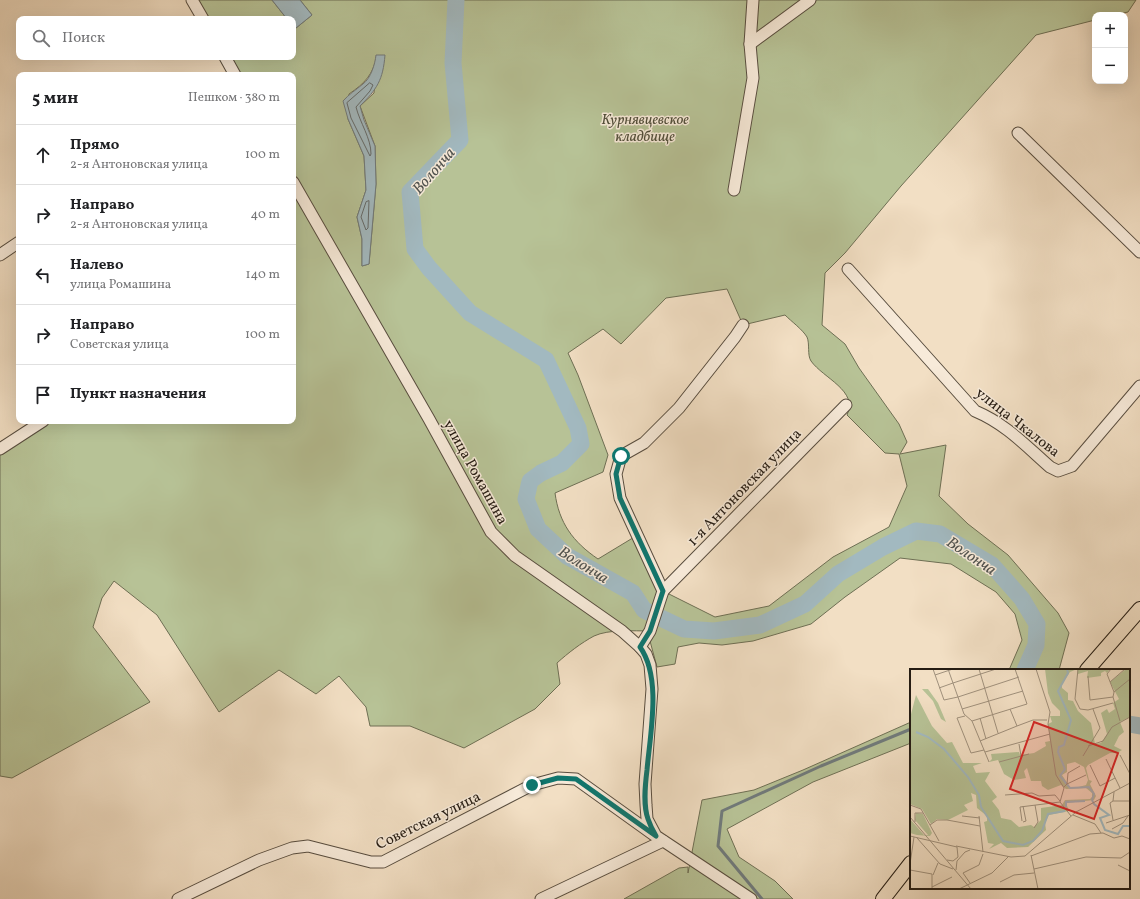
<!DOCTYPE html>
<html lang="ru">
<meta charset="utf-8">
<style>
:root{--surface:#fff;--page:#f6f6f6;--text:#202124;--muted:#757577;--line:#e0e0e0}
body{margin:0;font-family:Vollkorn,serif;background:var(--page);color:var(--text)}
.controls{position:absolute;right:12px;top:12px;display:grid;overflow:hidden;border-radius:8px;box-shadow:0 4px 16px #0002}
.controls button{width:36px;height:36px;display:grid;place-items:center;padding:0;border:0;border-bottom:1px solid var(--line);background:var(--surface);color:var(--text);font:20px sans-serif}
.stop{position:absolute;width:12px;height:12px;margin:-9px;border:3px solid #0f766e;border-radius:50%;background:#fff}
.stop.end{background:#0f766e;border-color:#fff;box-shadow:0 1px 4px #0008}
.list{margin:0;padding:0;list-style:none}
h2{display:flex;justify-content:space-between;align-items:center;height:52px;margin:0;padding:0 16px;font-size:17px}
h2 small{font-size:13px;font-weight:400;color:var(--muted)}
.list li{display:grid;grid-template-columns:26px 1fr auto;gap:12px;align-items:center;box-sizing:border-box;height:60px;padding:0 16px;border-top:1px solid var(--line)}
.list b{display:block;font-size:15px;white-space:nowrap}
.list p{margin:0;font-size:13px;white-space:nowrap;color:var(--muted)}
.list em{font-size:13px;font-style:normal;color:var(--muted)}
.icon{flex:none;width:22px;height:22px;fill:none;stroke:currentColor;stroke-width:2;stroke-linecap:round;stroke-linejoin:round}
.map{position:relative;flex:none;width:1140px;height:899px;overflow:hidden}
.search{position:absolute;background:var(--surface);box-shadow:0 4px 16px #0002;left:16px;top:16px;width:280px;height:44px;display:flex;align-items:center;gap:10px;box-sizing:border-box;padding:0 14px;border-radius:8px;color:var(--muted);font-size:15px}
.panel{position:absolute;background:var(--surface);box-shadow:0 4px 16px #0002;left:16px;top:72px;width:280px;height:352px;border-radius:8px}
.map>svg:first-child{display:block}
.green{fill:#b7c296;stroke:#6e6f54;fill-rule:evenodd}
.water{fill:#a2b9c0;stroke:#707a7b}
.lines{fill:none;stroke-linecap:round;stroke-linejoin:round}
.shore{stroke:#646a6a;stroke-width:1}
.stream{stroke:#707a7b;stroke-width:3}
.river{stroke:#a2b9c0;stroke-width:17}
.minor-casing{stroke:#584d3f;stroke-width:13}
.major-casing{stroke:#251c13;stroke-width:16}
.minor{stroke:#f7ead9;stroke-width:11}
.major{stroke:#f2dfc4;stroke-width:14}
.route{stroke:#0f766e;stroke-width:5}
.labels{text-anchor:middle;stroke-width:3;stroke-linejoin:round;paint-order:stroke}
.park-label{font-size:15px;font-style:italic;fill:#514e3a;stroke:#f7ead9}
.street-label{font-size:15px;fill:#251c13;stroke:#f7ead9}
.water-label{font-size:16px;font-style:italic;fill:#515350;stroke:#f7ead9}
.inset-river{fill:none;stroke:#a2b9c0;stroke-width:2}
.inset-road{fill:none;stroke:#a0917d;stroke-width:1}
.view{fill:#d62828;fill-opacity:0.15;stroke:#d62828;stroke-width:2}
.inset-edge{fill:none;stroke:#251c13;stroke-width:2}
</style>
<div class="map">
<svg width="1140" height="899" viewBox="0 0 1140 899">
<rect width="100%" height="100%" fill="#f2dfc4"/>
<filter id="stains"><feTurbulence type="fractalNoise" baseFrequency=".005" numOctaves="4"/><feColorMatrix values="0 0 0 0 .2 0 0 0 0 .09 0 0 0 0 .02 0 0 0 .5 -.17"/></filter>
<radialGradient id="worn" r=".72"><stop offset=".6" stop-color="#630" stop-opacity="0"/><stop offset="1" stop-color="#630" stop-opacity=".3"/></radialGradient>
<g class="green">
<path d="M 192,0 L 272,0 L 287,19 L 203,19 Z"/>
<path d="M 300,0 L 1136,0 L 1128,12 L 1115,15 L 1095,15 L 1095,20 L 1036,35 L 901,186 L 845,253 L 825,273 L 822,325 L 845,344 L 859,368 L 899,424 L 907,442 L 900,454 L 946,445 L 939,496 L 968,524 L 1008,555 L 1058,613 L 1069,633 L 1059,670 L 1009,670 L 1022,640 L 1015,614 L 996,592 L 951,564 L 900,558 L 845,597 L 811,624 L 753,641 L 722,645 L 699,643 L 678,647 L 675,664 L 657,667 L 650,641 L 650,631 C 634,631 609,629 594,636 C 581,643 568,653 557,663 L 560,684 L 535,709 L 464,748 L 410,726 L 370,726 L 366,707 L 339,676 L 316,694 L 279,670 L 219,712 L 157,615 L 114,581 L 102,598 L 93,627 L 150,702 L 12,778 L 0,776 L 0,442 L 39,421 L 293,421 L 293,75 L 235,75 L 225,57 L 293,57 L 293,26 L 296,28 L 312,15 ZM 377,55 L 374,93 L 360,106 L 375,146 L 376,184 L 369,264 L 362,266 L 362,239 L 357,217 L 366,190 L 364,156 L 348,119 L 349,94 C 365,83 373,75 377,55 ZM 727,289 L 743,325 L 785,315 C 792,322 802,329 807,337 C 810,344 807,355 811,361 C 823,378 859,391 847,415 L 885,453 L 899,454 L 907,486 L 889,527 L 833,557 L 769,606 L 715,617 L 663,591 L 636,536 L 598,559 C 573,542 559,523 555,493 L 603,472 L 608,455 L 578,375 L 568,353 L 603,329 L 621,344 L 666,298 Z"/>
<path d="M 911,722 L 911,743 L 813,782 L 727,829 L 739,857 L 775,881 L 793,899 L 624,899 L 679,868 L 688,867 L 688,873 L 702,800 L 754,790 L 803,770 Z"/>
</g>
<g class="water">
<path d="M 272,0 L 300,0 L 312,15 L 296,28 L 293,26 L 293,19 L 287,19 Z"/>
<path d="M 376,55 L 385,55 C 383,80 377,89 360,106 L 364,120 L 375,146 L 376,184 L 369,264 L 362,266 L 362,239 L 357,217 L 366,190 L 364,156 L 348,119 L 343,101 C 349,94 356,90 363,84 C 371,78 375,64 376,55 Z"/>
</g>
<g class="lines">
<g class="shore">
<path d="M 370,83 L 373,85 L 370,91 L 356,107 C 360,123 371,138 371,154 L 370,156 L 351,118 L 347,103 Z"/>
<path d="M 369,201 L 368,228 L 366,230 L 361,217 L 366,202 Z"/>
</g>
<path class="stream" d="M 762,899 L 718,846 L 722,811 L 821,766 L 911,729"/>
<g class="river">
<path d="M 456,0 L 453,63 L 460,140 L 410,192 L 415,249 L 429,268 L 470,313 L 546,360 L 578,428 L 581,444 L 562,463 L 541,473 L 530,481 L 526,499 L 538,529 L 567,556 L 633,593 L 644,610 L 684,629 L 714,631 L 760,625 L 805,604 L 838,574 L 883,547 L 916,531 L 940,534 L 992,565 L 1022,599 L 1037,624 L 1036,645 L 1025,670"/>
<path d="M 1129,724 L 1140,726"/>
</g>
<g class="minor-casing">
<g id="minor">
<path d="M 192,0 L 203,19"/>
<path d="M 750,44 L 810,0"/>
<path d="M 225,57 L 235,75"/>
<path d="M 1018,133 L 1140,252"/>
<path d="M 293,182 L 429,419 L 491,532 L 515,556 L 622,631 L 640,647 L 646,654 L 650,665 L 652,689 L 645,784 L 646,805 L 647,819 L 656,836 L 751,899"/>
<path d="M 734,190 L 753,78 L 750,44 L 753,0"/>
<path d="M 0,255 L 19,242"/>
<path d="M 848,269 L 975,411 C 1006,424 1026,446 1050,467 L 1058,471 L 1072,466 L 1140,386"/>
<path d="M 0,449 L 43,421"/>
<path d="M 663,591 L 846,405"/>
<path d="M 640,647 L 650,631 L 663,591 L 620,498 L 616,474 L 621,456 L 644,443 L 679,408 L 735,337 L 743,325"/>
<path d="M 178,899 L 259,860 L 292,848 L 308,846 L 371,862 L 383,862 L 532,785 L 558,778 L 576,779 L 654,835"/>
<path d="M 541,899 L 663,841"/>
</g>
</g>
<g class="major-casing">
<g id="major">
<path d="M 1087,670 L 1140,609"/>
<path d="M 883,899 L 911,863"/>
</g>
</g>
<use href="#minor" class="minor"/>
<use href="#major" class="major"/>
</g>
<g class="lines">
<path class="route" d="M 532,785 L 558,778 L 576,779 L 656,836 C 653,831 650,825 648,819 C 643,805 645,786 647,770 C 650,734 662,678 640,647 L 650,631 L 663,591 L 620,498 L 616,474 L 621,456"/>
</g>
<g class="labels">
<g class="park-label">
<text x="645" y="124">Курнявцевское<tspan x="645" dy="17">кладбище</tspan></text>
</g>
<g class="street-label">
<text transform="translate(1018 422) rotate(38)" y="5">улица Чкалова</text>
<text transform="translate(476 472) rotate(61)" y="5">улица Ромашина</text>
<text transform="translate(744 487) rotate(-46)" y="5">1-я Антоновская улица</text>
<text transform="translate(428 820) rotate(-26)" y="5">Советская улица</text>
</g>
<g class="water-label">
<text transform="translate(433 170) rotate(-49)" y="6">Волонча</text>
<text transform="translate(972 555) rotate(34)" y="6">Волонча</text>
<text transform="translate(584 564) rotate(32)" y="6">Волонча</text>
</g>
</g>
<g transform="translate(910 669)">
<rect width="220" height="220" fill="#f2dfc4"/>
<path d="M 135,0 L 167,0 L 160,3 L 152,15 L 152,19 L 158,24 L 158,31 L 163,32 L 168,42 L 181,54 L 185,75 L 191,74 L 197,65 L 191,44 L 197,40 L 199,44 L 205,40 L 203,34 L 209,30 L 200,13 L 216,0 L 220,0 L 220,48 L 210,53 L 214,63 L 209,67 L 204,77 L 212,81 L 207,84 L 200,84 L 178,96 L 176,99 L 179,111 L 182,112 L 180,115 L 186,127 L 184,131 L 156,134 L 159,142 L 139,146 L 135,154 L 136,161 L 118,178 L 97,179 L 91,174 L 79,180 L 84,175 L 78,174 L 74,153 L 77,152 L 77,147 L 67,139 L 66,126 L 61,124 L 63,132 L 54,136 L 58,141 L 38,151 L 27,150 L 21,155 L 12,140 L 0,135 L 0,49 L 6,26 L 22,57 L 37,74 L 42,73 L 53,94 L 72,94 L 63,97 L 66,104 L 80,103 L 75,112 L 87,128 L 82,132 L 89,141 L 91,149 L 101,151 L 109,158 L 121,156 L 124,158 L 131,151 L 131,139 L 152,136 L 155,131 L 180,130 L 182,128 L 182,124 L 176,119 L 156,120 L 151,116 L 138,121 L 132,117 L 131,112 L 121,112 L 117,99 L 114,102 L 116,109 L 104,111 L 94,105 L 88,91 L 79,93 L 82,90 L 81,85 L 109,83 L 110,86 L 124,84 L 136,77 L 135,73 L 140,72 L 138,55 L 142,53 L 140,47 L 150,47 L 150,42 L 142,34 L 138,24 ZM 165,93 L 174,98 L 178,111 L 176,116 L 165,119 L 160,118 L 152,106 L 157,103 L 157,95 ZM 167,0 L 200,0 L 197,4 L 195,2 L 191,4 L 191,7 L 177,9 L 178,2 L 168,5 ZM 12,20 L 18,20 L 28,34 L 36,53 L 31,50 L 23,32 ZM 6,144 L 13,145 L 22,164 L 20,167 L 7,166 L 0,164 L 0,150 L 14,166 L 18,166 L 5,151 Z" fill="#b7c296" fill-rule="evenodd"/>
<path class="inset-river" d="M 157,0 L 158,4 L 148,22 L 161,51 L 154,76 L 149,78 L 148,83 L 155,100 L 150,107 L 160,119 L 179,118 L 184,125 L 182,131 L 184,135 L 199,146 L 190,149 L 195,161 L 208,165 L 213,157 L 220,157M 6,63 L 18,68 L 34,80 L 58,108 L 69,126 L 71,138 L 93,172 L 113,176 L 123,172 L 132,162 L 138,145 L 155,142M 156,138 L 156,133 L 175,132"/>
<path class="inset-road" d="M 23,0 L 34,31 L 48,28M 38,0 L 54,45 L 62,52 L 79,93M 69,0 L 88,64M 126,0 L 140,43 L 138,55 L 146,106 L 154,119 L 150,133 L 161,147M 168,0 L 165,30 L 170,40 L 178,41 L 203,34M 201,0 L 197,5 L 204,23M 25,6 L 43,0M 178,7 L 180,31 L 203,28M 200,13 L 215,0M 43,14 L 86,0M 29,19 L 43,14M 48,28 L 109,8M 52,40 L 113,22M 100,40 L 107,57 L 123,51 L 137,51M 55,47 L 47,49 L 61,84 L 74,81M 70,49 L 76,70M 62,52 L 117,35 L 105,0M 210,52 L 203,28 L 204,23 L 220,10M 70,72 L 107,57M 109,75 L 111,87M 178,77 L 193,72 L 202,58 L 220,48M 75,83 L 140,65M 210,86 L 220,105M 173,87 L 190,59 L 183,40M 196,90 L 210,119M 89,93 L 119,85M 180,96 L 190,117 L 205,109M 157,115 L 176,106M 154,118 L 157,115 L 158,104 L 170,97M 95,126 L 122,124 L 129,127 L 145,126 L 150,132M 203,132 L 220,132M 0,136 L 11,140 L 29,172M 163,146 L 185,155 L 191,164M 52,147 L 70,149M 69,147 L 73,183M 0,148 L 61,220M 203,151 L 200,134 L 203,132 L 204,123M 112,152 L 110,138 L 150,133M 5,153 L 5,144 L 13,144M 113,153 L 116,152 L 113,137M 196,154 L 220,146M 20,156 L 27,151 L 37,151 L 70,157M 124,159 L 128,153 L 125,136M 202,160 L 213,154 L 218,147M 0,167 L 47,178 L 48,188 L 43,192 L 37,191M 7,169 L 30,195 L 43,200M 46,177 L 101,188 L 115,187 L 166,143 L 220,114M 121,186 L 128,220M 121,187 L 180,165 L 193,164 L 204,169 L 212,167 L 220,170M 0,195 L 4,168M 208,196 L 220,202M 124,200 L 176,188 L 211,189 L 220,183M 0,201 L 22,205 L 22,220M 46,201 L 47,192 L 55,183 L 60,181M 23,206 L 28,194M 90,213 L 104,206 L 124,204M 60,214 L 53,204 L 69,196 L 73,185M 22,218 L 42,208M 4,220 L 28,220M 49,220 L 82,204 L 98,188"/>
<path class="view" d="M 124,53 L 208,84 L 184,150 L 100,120 Z"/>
<rect width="220" height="220" class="inset-edge"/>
</g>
<rect width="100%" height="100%" filter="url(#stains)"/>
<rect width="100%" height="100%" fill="url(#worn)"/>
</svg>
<div class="controls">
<button>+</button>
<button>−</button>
</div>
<div class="stop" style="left:621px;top:456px"></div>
<div class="stop end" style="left:532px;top:785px"></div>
<div class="search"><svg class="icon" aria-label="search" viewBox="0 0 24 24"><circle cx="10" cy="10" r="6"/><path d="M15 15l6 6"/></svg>Поиск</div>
<section class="panel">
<h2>5 мин<small>Пешком · 380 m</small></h2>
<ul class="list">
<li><svg class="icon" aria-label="ahead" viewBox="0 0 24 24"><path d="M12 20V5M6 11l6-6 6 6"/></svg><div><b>Прямо</b><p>2-я Антоновская улица</p></div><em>100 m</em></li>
<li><svg class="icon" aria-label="right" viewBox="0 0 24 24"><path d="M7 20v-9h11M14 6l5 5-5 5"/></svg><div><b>Направо</b><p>2-я Антоновская улица</p></div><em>40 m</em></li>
<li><svg class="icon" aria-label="left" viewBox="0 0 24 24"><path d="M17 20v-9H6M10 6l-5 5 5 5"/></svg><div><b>Налево</b><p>улица Ромашина</p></div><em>140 m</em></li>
<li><svg class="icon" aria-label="right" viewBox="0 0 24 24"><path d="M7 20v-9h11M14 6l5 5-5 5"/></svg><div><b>Направо</b><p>Советская улица</p></div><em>100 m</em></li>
<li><svg class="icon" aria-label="arrive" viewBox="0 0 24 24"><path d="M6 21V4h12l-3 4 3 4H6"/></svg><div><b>Пункт назначения</b></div></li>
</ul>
</section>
</div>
